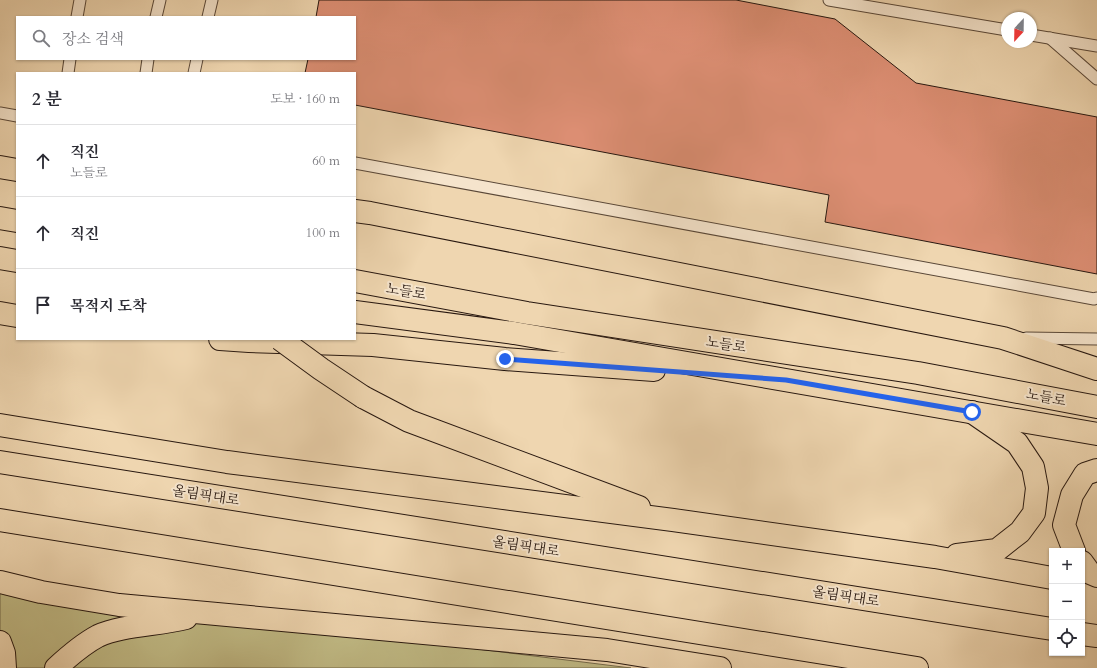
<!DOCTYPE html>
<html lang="ko">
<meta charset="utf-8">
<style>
:root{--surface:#fff;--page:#f7f7f7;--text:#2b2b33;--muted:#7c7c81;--line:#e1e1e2}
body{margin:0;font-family:Cardo,"Noto Serif KR",serif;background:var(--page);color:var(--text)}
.controls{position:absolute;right:12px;bottom:12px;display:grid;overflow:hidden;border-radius:0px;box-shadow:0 1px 3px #0004}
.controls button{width:36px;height:36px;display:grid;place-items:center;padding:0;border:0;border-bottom:1px solid var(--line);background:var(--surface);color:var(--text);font:20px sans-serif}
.compass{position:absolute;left:1001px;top:12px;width:36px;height:36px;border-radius:50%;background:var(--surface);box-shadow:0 1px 3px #0004;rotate:202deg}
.stop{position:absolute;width:12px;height:12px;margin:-9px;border:3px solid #2563eb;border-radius:50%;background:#fff}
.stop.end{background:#2563eb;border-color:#fff;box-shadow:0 1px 4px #0008}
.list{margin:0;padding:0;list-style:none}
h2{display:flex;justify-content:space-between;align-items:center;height:52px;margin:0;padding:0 16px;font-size:17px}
h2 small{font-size:13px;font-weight:400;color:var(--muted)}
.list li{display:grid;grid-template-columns:26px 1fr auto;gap:12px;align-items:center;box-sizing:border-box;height:72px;padding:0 16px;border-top:1px solid var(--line)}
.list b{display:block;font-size:15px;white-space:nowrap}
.list p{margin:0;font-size:13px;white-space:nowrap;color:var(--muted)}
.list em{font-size:13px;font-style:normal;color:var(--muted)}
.icon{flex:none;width:22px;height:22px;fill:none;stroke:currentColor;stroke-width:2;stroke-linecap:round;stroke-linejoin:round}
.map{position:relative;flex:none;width:1097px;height:668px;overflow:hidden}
.search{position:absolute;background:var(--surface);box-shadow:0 1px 3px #0004;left:16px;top:16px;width:340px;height:44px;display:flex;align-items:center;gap:10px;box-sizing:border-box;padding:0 14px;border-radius:0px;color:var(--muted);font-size:15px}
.panel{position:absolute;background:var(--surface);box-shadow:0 1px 3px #0004;left:16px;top:72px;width:340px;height:268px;border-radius:0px}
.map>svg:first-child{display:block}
.green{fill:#c1bb86;stroke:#746a4b}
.building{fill:#dc8e73;stroke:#281810}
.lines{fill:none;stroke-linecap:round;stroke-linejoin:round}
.lane-casing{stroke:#5a4838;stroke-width:13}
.primary-casing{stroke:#281810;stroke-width:24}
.highway-casing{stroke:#281810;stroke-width:24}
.lane{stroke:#f5e4cc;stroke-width:11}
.primary{stroke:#efd6b0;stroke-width:22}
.highway{stroke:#efd6b0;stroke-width:22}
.highway-bridge-casing{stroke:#281810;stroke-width:24;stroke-linecap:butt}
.highway-bridge{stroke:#efd6b0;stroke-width:22}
.route{stroke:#2563eb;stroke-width:5}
.labels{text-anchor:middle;stroke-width:4;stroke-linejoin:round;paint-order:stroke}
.street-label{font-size:14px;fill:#281810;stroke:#f5e4cc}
</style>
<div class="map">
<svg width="1097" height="668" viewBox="0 0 1097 668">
<rect width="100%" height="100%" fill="#efd6b0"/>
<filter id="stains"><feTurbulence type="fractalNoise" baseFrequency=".005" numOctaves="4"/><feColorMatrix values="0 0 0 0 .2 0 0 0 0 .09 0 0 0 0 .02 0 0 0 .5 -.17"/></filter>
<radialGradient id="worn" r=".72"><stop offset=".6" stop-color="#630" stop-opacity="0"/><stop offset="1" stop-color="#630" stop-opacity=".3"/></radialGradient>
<path class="green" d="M 0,590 L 631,668 L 0,668 Z"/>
<path class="building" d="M 319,0 L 736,0 L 835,19 L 916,83 L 1097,117 L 1097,274 L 825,222 L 829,195 L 355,105 L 355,73 L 305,73 L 308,59 L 355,59 L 355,17 L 316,17 Z"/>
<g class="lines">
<g class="lane-casing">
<g id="lane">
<path d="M 829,0 L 1007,30"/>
<path d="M 77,17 L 80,0"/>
<path d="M 156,17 L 160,0"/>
<path d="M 208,17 L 212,0"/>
<path d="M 1031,35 L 1097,46"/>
<path d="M 1050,38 L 1097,79"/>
<path d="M 68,73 L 70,59"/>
<path d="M 146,73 L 148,59"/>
<path d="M 194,73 L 197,59"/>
<path d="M 0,113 L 17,116"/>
<path d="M 355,163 L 1094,299 L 1097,298"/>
<path d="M 1026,338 L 1097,339"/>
</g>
</g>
<g class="primary-casing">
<g id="primary">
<path d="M 0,167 L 17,170"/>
<path d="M 355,211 L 370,213 L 1003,338 L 1097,369"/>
<path d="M 0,218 L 17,221"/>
<path d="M 0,258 L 17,261"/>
<path d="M 355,281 L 527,313 L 918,373 L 1097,407"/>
<path d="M 355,312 L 514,333 L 1097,434"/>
<path d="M 0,313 L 17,316"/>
<path d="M 220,339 L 249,341 L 373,345 L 505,359 L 654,370"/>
</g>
</g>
<g class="highway-casing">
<g id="highway">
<path d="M 363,397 L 409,421 L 639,507"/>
<path d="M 0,425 L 227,462 L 673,520 L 935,557 L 1052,578"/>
<path d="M 0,462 L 1052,629"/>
<path d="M 0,520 L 917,668"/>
<path d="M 1074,551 L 1064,525 L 1072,495 L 1085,474 L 1097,470"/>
<path d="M 957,555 L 997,550 L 1020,532 L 1034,513 L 1037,488 L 1033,467 L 1017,443 L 972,412"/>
<path d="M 1082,562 L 1090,573 L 1097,576"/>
<path d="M 0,582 L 41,592 L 119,605 L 607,650 L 720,668"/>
<path d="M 1082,634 L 1097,636"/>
<path d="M 0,642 L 4,653 L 5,668"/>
<path d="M 56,668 C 69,656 83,644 98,636 C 122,625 159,625 186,618"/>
</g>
</g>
<use href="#lane" class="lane"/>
<use href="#primary" class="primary"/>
<use href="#highway" class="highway"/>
<g class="highway-bridge-casing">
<path id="highway-bridge" d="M 280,339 L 321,369 L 363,397"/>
</g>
<use href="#highway-bridge" class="highway-bridge"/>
</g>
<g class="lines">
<path class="route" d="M 505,359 L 786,380 L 972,412"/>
</g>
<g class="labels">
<g class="street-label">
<text transform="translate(406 291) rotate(10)" y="5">노들로</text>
<text transform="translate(726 344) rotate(9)" y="5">노들로</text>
<text transform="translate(1046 397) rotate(11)" y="5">노들로</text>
<text transform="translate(206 495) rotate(9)" y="5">올림픽대로</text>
<text transform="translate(526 546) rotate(9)" y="5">올림픽대로</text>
<text transform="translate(846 596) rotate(9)" y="5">올림픽대로</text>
</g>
</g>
<rect width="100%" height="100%" filter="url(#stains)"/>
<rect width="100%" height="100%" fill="url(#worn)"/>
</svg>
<div class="controls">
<button>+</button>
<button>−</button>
<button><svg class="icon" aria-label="locate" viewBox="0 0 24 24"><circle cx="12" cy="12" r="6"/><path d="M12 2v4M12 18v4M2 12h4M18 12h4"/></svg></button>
</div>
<svg class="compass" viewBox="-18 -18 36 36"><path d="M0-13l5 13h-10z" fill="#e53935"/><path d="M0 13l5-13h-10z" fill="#7c7c81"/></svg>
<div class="stop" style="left:972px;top:412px"></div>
<div class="stop end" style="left:505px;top:359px"></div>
<div class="search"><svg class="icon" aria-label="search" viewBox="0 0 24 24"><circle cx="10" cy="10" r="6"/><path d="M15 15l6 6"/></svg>장소 검색</div>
<section class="panel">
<h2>2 분<small>도보 · 160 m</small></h2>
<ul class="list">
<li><svg class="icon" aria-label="ahead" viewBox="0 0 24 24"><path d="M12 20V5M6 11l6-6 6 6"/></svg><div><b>직진</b><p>노들로</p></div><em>60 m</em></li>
<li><svg class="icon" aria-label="ahead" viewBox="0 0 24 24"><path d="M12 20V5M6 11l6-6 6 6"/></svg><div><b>직진</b></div><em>100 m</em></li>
<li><svg class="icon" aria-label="arrive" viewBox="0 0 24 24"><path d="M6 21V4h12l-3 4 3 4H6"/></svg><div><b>목적지 도착</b></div></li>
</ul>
</section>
</div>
